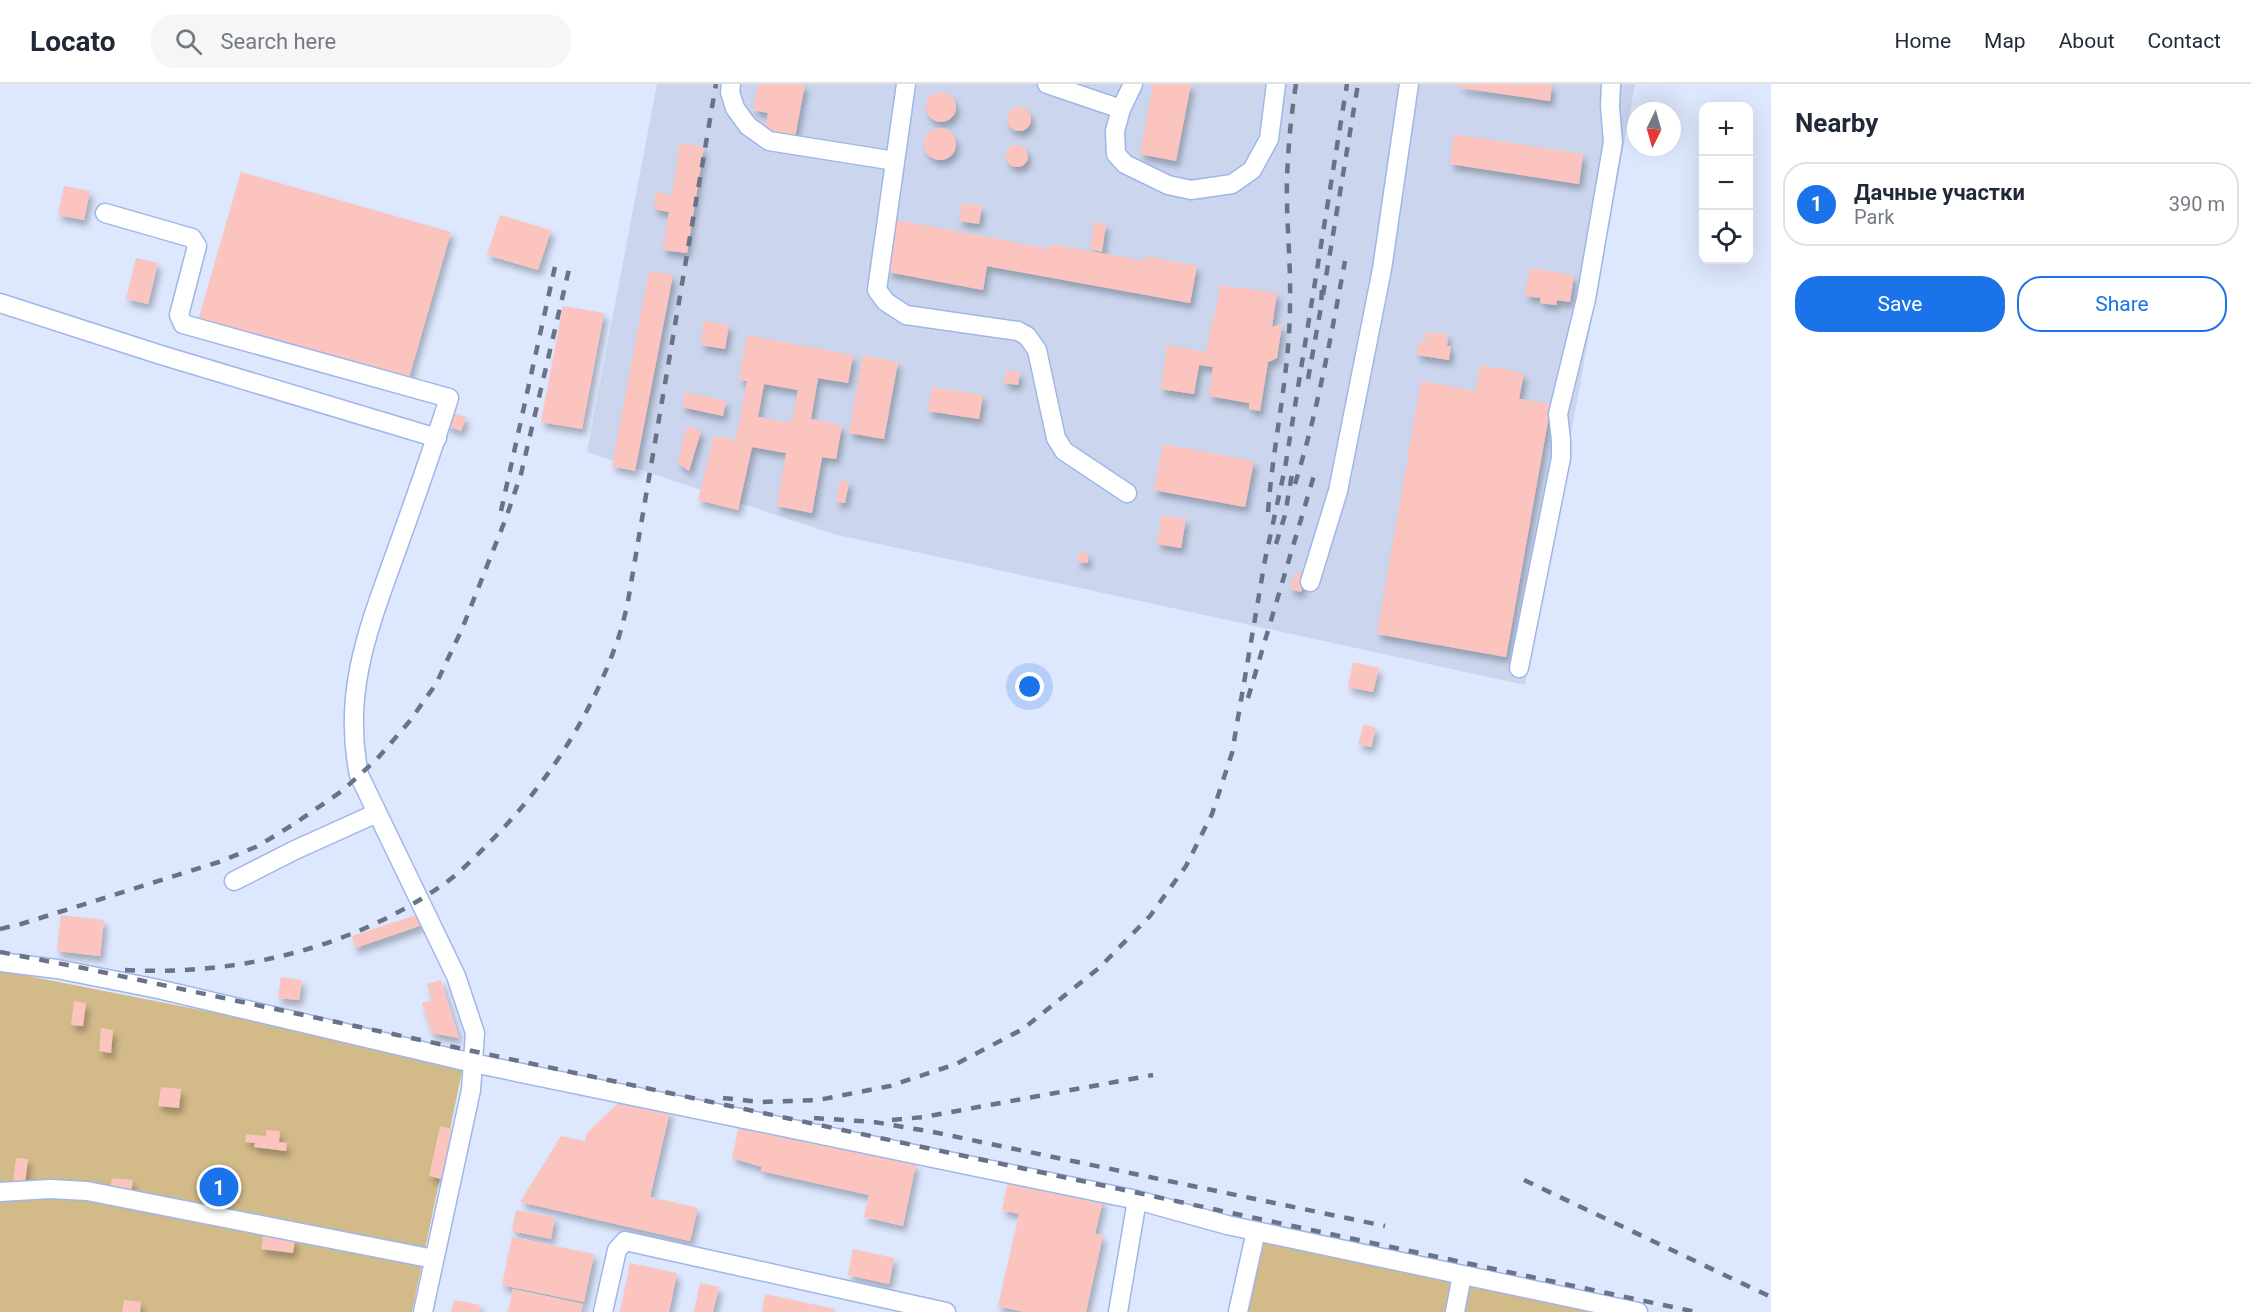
<!DOCTYPE html>
<meta charset="utf-8">
<style>
:root{--surface:#fff;--page:#f6f6f7;--text:#1f2937;--muted:#747a83;--line:#e0e1e3;--accent:#1a73e8}
body{margin:0;font-family:Roboto,sans-serif;background:var(--page);color:var(--text)}
.controls{position:absolute;right:18px;top:18px;display:grid;overflow:hidden;border-radius:12px;box-shadow:0 6px 24px #0002}
.controls button{width:54px;height:54px;display:grid;place-items:center;padding:0;border:0;border-bottom:2px solid var(--line);background:var(--surface);color:var(--text);font:30px sans-serif}
.compass{position:absolute;left:1627px;top:18px;width:54px;height:54px;border-radius:50%;background:var(--surface);box-shadow:0 6px 24px #0002;rotate:185deg}
.you{position:absolute;left:1030px;top:603px;width:21px;height:21px;margin:-15px;border:4px solid #fff;border-radius:50%;background:#1a73e8;box-shadow:0 0 0 9px #1a73e833}
.badge{display:grid;place-items:center;width:39px;height:39px;border-radius:50%;background:var(--accent);color:#fff;font-size:20px;font-weight:700}
.pin{position:absolute;translate:-50% -50%;border:3px solid #fff;box-shadow:0 2px 6px #0006}
.list{margin:0;padding:0;list-style:none}
h2{display:flex;justify-content:space-between;align-items:center;height:78px;margin:0;padding:0 24px;font-size:26px}
h2 small{font-size:20px;font-weight:400;color:var(--muted)}
.list li{display:grid;grid-template-columns:39px 1fr auto;gap:18px;align-items:center;box-sizing:border-box;height:84px;margin:0 12px 12px;padding:0 12px;border:2px solid var(--line);border-radius:24px}
.list b{display:block;font-size:22px;white-space:nowrap}
.list p{margin:0;font-size:20px;white-space:nowrap;color:var(--muted)}
.list em{font-size:20px;font-style:normal;color:var(--muted)}
.actions{display:flex;gap:12px;padding:18px 24px}
.actions a{flex:1;padding:14px 0;border:2px solid var(--accent);border-radius:24px;text-align:center;font-size:21px;color:var(--accent)}
.actions .main{background:var(--accent);color:#fff}
.icon{flex:none;width:33px;height:33px;fill:none;stroke:currentColor;stroke-width:2;stroke-linecap:round;stroke-linejoin:round}
.map{position:relative;flex:none;width:1771px;height:1228px;overflow:hidden}
header{display:flex;align-items:center;gap:36px;box-sizing:border-box;height:84px;padding:0 30px;background:var(--surface);border-bottom:2px solid var(--line)}
header strong{font-size:28px}
nav{display:flex;gap:33px;margin-inline-start:auto;font-size:21px}
.search{width:420px;height:54px;background:var(--page);display:flex;align-items:center;gap:15px;box-sizing:border-box;padding:0 21px;border-radius:24px;color:var(--muted);font-size:22px}
main{display:flex}
aside{flex:1;background:var(--surface)}
.map>svg:first-child{display:block}
.built{fill:#cbd6ee}
.green{fill:#d2ba89}
.building{fill:#fbc4bf;fill-rule:evenodd;filter:url(#shadow)}
.lines{fill:none;stroke-linecap:round;stroke-linejoin:round}
.minor-casing{stroke:#9eb6ea;stroke-width:21}
.minor{stroke:#fff;stroke-width:18}
.rail{stroke:#697287;stroke-width:4.5;stroke-dasharray:10 10;stroke-linecap:butt}
</style>
<header>
<strong>Locato</strong>
<div class="search"><svg class="icon" aria-label="search" viewBox="0 0 24 24"><circle cx="10" cy="10" r="6"/><path d="M15 15l6 6"/></svg>Search here</div>
<nav><a>Home</a><a>Map</a><a>About</a><a>Contact</a></nav>
</header>
<main>
<div class="map">
<svg width="1771" height="1228" viewBox="0 0 1771 1228">
<defs>
<filter id="shadow"><feDropShadow dx="3.5" dy="6" stdDeviation="3" flood-color="#0004"/></filter>
</defs>
<rect width="100%" height="100%" fill="#dde7fd"/>
<path class="built" d="M 657,0 L 1635,0 L 1525,601 L 833,450 L 587,368 Z"/>
<g class="green">
<path d="M 0,888 L 13,889 L 464,978 L 412,1228 L 0,1228 Z"/>
<path d="M 1258,1153 L 1603,1228 L 1241,1228 Z"/>
</g>
<g class="building">
<path d="M 758,0 L 805,0 L 795,53 L 765,48 L 768,29 L 753,26 Z"/>
<path d="M 1153,0 L 1191,0 L 1176,77 L 1140,70 Z"/>
<path d="M 1457,0 L 1552,0 L 1550,17 L 1462,4 Z"/>
<circle cx="941" cy="23" r="15"/>
<circle cx="1019" cy="35" r="12"/>
<circle cx="940" cy="60" r="16"/>
<path d="M 1454,50 L 1583,70 L 1579,100 L 1450,80 Z"/>
<path d="M 680,59 L 704,63 L 687,169 L 663,166 L 669,128 L 654,125 L 656,108 L 672,111 Z"/>
<circle cx="1017" cy="72" r="11"/>
<path d="M 241,88 L 451,148 L 408,297 L 198,237 Z"/>
<path d="M 64,102 L 90,107 L 84,136 L 58,131 Z"/>
<path d="M 962,119 L 982,122 L 979,140 L 959,137 Z"/>
<path d="M 500,131 L 551,146 L 538,186 L 487,171 Z"/>
<path d="M 897,136 L 1050,165 L 1051,160 L 1145,177 L 1146,172 L 1197,182 L 1190,219 L 987,182 L 983,206 L 888,188 Z"/>
<path d="M 1094,138 L 1106,140 L 1102,168 L 1090,165 Z"/>
<path d="M 136,174 L 158,179 L 148,220 L 126,215 Z"/>
<path d="M 1530,184 L 1574,191 L 1570,218 L 1557,216 L 1556,221 L 1540,219 L 1541,214 L 1525,212 Z"/>
<path d="M 649,187 L 673,191 L 635,387 L 612,382 Z"/>
<path d="M 1220,201 L 1277,209 L 1272,243 L 1282,240 L 1277,274 L 1268,278 L 1260,327 L 1249,325 L 1249,319 L 1209,312 L 1213,283 L 1199,281 L 1194,310 L 1161,305 L 1167,261 L 1206,268 L 1214,229 L 1215,234 Z"/>
<path d="M 563,222 L 604,229 L 582,345 L 541,338 Z"/>
<path d="M 704,237 L 729,241 L 725,265 L 701,261 Z"/>
<path d="M 1426,248 L 1448,250 L 1447,262 L 1451,262 L 1449,276 L 1417,271 L 1418,258 L 1425,259 Z"/>
<path d="M 747,251 L 853,271 L 848,299 L 818,294 L 811,335 L 842,341 L 836,375 L 822,373 L 812,429 L 777,422 L 786,369 L 752,363 L 738,426 L 698,416 L 714,352 L 736,356 L 747,297 L 739,296 ZM 764,300 L 798,306 L 792,339 L 758,333 Z"/>
<path d="M 863,271 L 898,278 L 884,355 L 849,349 Z"/>
<path d="M 1480,281 L 1524,289 L 1519,315 L 1551,320 L 1506,573 L 1377,550 L 1421,297 L 1476,307 Z"/>
<path d="M 1006,286 L 1020,288 L 1018,301 L 1004,299 Z"/>
<path d="M 932,303 L 983,311 L 979,335 L 928,327 Z"/>
<path d="M 685,308 L 726,317 L 723,332 L 682,323 Z"/>
<path d="M 449,328 L 466,333 L 461,347 L 445,341 Z"/>
<path d="M 689,342 L 701,347 L 689,387 L 678,379 L 685,347 Z"/>
<path d="M 1163,360 L 1254,377 L 1245,423 L 1154,406 Z"/>
<path d="M 840,396 L 849,398 L 845,419 L 836,418 Z"/>
<path d="M 1162,431 L 1186,435 L 1181,464 L 1157,460 Z"/>
<path d="M 1078,469 L 1088,469 L 1088,479 L 1078,478 Z"/>
<path d="M 1295,488 L 1306,491 L 1301,508 L 1290,505 Z"/>
<path d="M 1353,578 L 1379,584 L 1373,608 L 1348,603 Z"/>
<path d="M 1364,640 L 1376,644 L 1371,663 L 1358,660 Z"/>
<path d="M 419,830 L 422,841 L 355,864 L 352,852 Z"/>
<path d="M 61,831 L 104,836 L 100,872 L 57,867 Z"/>
<path d="M 281,893 L 302,896 L 299,916 L 278,914 Z"/>
<path d="M 441,896 L 459,954 L 432,949 L 422,919 L 432,916 L 427,900 Z"/>
<path d="M 74,917 L 86,919 L 83,942 L 71,941 Z"/>
<path d="M 101,944 L 113,946 L 111,969 L 99,967 Z"/>
<path d="M 161,1003 L 181,1005 L 179,1024 L 158,1022 Z"/>
<path d="M 621,1016 L 670,1027 L 650,1113 L 698,1124 L 690,1157 L 520,1118 L 561,1052 L 585,1057 L 587,1049 Z"/>
<path d="M 739,1041 L 916,1080 L 903,1142 L 864,1133 L 869,1111 L 761,1087 L 762,1083 L 732,1074 Z"/>
<path d="M 440,1042 L 452,1045 L 441,1095 L 429,1092 Z"/>
<path d="M 266,1046 L 280,1047 L 279,1058 L 287,1059 L 286,1067 L 254,1063 L 255,1059 L 245,1058 L 246,1050 L 266,1052 Z"/>
<path d="M 16,1074 L 28,1075 L 25,1099 L 13,1097 Z"/>
<path d="M 112,1094 L 133,1096 L 131,1109 L 110,1107 Z"/>
<path d="M 1008,1098 L 1056,1109 L 1057,1106 L 1103,1116 L 1095,1150 L 1103,1151 L 1086,1228 L 1024,1228 L 998,1222 L 1019,1130 L 1002,1126 Z"/>
<path d="M 516,1126 L 555,1133 L 551,1155 L 512,1147 Z"/>
<path d="M 263,1151 L 295,1155 L 293,1169 L 261,1165 Z"/>
<path d="M 512,1153 L 594,1170 L 584,1218 L 502,1201 Z"/>
<path d="M 853,1165 L 894,1174 L 889,1200 L 848,1191 Z"/>
<path d="M 630,1179 L 677,1189 L 669,1228 L 620,1228 Z"/>
<path d="M 700,1199 L 719,1203 L 713,1228 L 694,1228 Z"/>
<path d="M 513,1205 L 583,1220 L 581,1228 L 508,1228 Z"/>
<path d="M 765,1210 L 835,1225 L 834,1228 L 762,1228 Z"/>
<path d="M 124,1216 L 141,1218 L 140,1228 L 122,1228 Z"/>
<path d="M 454,1216 L 480,1221 L 479,1228 L 451,1228 Z"/>
</g>
<g class="lines">
<g class="minor-casing">
<g id="minor">
<path d="M 731,0 L 730,8 L 735,24 L 748,42 L 769,57 L 895,77"/>
<path d="M 906,0 L 877,206 L 886,218 L 906,231 L 1018,247 L 1027,252 L 1037,266 L 1056,354 L 1064,367 L 1127,409"/>
<path d="M 1047,0 L 1121,25"/>
<path d="M 1133,0 L 1121,25 L 1115,47 L 1116,70 L 1125,80 L 1168,101 L 1191,106 L 1232,100 L 1252,86 L 1269,55 L 1276,0"/>
<path d="M 105,129 L 192,154 L 197,162 L 179,231 L 183,240 L 449,314 C 433,365 415,415 397,465 C 369,543 342,607 359,691 L 456,892 L 475,949 L 471,1006 L 423,1228"/>
<path d="M 0,219 L 161,271 L 437,354"/>
<path d="M 1310,498 L 1338,407 L 1382,185 L 1409,0"/>
<path d="M 1519,584 L 1561,374 L 1561,356 L 1558,330 L 1586,215 L 1613,58 L 1610,22 L 1611,0"/>
<path d="M 234,797 L 295,766 L 377,729"/>
<path d="M 0,878 L 57,885 L 158,905 L 473,979 L 1137,1116 L 1227,1141 L 1638,1228"/>
<path d="M 0,1108 L 50,1105 L 87,1107 L 434,1175"/>
<path d="M 603,1228 L 617,1166 L 625,1157 L 946,1228"/>
<path d="M 1118,1228 L 1137,1116"/>
<path d="M 1238,1228 L 1256,1147"/>
<path d="M 1455,1228 L 1462,1191"/>
</g>
</g>
<use href="#minor" class="minor"/>
<g class="rail">
<path d="M 1323,211 L 1358,0"/>
<path d="M 1308,295 L 1321,223 L 1322,203"/>
<path d="M 1295,400 C 1318,326 1331,252 1345,177"/>
<path d="M 501,427 L 556,178"/>
<path d="M 1268,428 C 1273,358 1290,289 1290,219 C 1291,178 1286,137 1287,95 C 1288,63 1291,32 1296,0"/>
<path d="M 1276,460 L 1285,431 L 1292,390"/>
<path d="M 1248,614 L 1315,388"/>
<path d="M 0,845 L 21,840 L 219,778 L 258,762 L 294,740 L 342,707 L 377,675 L 409,638 L 436,600 L 462,545 L 506,434 L 521,390 L 570,181"/>
<path d="M 0,868 L 83,884 L 1696,1228"/>
<path d="M 125,886 C 235,892 350,865 441,802 C 458,791 474,774 488,760 C 543,705 587,639 614,566 C 620,552 623,537 627,523 L 716,0"/>
<path d="M 723,1014 L 761,1018 L 818,1016 L 890,1002 L 956,980 L 1023,945 L 1100,883 L 1150,832 L 1186,782 L 1212,730 L 1232,669 L 1265,476 L 1285,384 L 1347,0"/>
<path d="M 814,1034 L 874,1038 L 933,1048 L 1385,1142"/>
<path d="M 892,1036 L 924,1033 L 1153,991"/>
<path d="M 1524,1096 L 1771,1213"/>
</g>
</g>
</svg>
<div class="controls">
<button>+</button>
<button>−</button>
<button><svg class="icon" aria-label="locate" viewBox="0 0 24 24"><circle cx="12" cy="12" r="6"/><path d="M12 2v4M12 18v4M2 12h4M18 12h4"/></svg></button>
</div>
<svg class="compass" viewBox="-18 -18 36 36"><path d="M0-13l5 13h-10z" fill="#e53935"/><path d="M0 13l5-13h-10z" fill="#747a83"/></svg>
<div class="you"></div>
<div class="pin badge" style="left:219px;top:1103px">1</div>
</div>
<aside>
<h2>Nearby<small></small></h2>
<ul class="list">
<li><span class="badge">1</span><div><b>Дачные участки</b><p>Park</p></div><em>390 m</em></li>
</ul>
<div class="actions"><a class="main">Save</a><a>Share</a></div>
</aside>
</main>
